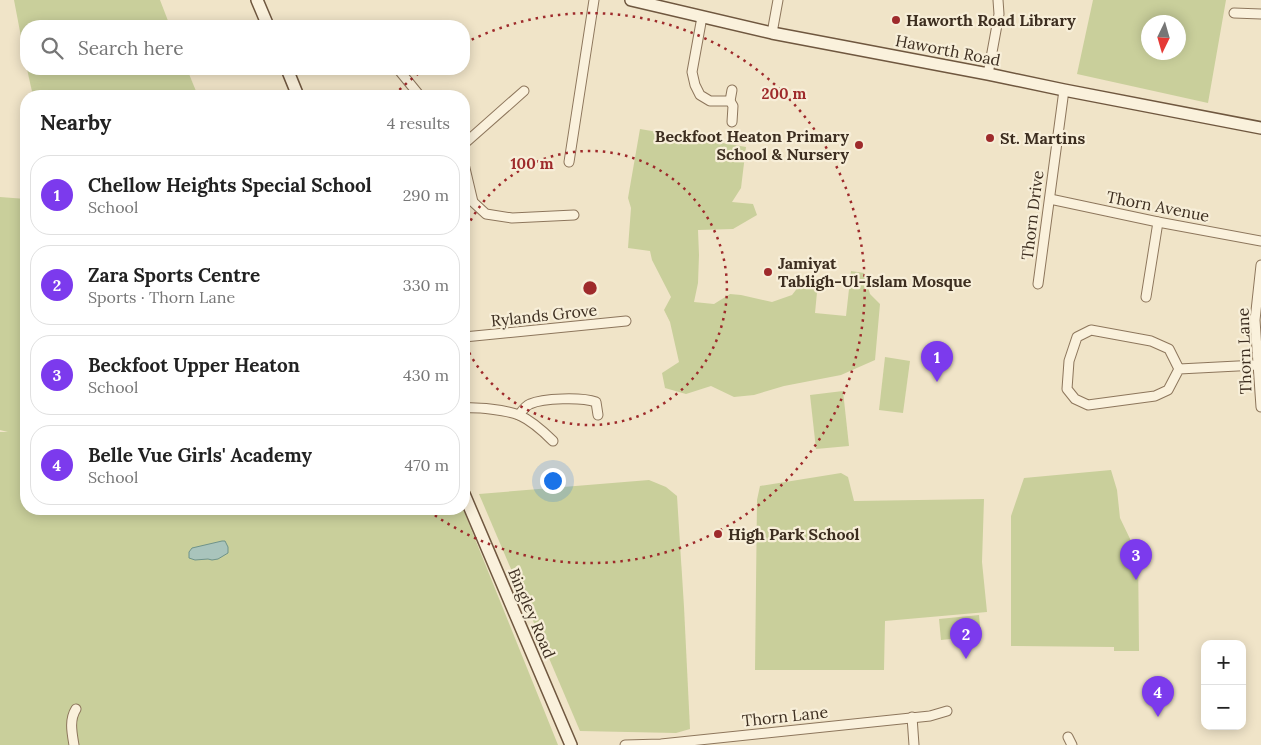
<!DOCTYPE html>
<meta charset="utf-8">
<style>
:root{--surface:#fff;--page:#f2f2f2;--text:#222;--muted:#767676;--line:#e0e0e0;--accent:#7c3aed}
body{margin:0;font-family:Lora,serif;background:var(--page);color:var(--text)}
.controls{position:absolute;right:15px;bottom:15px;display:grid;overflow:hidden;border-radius:10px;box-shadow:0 2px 12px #0003}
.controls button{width:45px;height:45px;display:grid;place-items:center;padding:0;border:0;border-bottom:1px solid var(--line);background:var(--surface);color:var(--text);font:25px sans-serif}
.compass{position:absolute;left:1141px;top:15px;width:45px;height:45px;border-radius:50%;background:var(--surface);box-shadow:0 2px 12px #0003;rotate:185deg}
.you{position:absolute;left:552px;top:480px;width:18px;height:18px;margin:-12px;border:4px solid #fff;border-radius:50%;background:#1a73e8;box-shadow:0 0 0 8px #1a73e833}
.badge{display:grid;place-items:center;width:32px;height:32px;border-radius:50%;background:var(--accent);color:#fff;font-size:16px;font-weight:700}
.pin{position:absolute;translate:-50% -41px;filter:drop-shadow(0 1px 2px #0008)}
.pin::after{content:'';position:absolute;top:26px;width:18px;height:15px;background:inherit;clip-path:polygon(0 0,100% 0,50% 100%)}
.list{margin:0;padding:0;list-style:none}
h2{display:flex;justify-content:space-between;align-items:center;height:65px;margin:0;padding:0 20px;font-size:21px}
h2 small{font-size:16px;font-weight:400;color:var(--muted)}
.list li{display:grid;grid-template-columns:32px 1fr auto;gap:15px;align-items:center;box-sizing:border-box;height:80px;margin:0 10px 10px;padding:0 10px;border:1px solid var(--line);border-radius:20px}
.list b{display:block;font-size:19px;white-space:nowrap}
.list p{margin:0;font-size:16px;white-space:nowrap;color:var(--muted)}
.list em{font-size:16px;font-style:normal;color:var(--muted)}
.icon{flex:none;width:28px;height:28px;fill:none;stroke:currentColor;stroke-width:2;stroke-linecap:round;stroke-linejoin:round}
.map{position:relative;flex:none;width:1261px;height:745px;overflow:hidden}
.search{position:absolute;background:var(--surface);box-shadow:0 2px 12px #0003;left:20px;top:20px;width:450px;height:55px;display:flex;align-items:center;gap:12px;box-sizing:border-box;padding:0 18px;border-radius:20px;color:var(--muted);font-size:19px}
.panel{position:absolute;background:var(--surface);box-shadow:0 2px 12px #0003;left:20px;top:90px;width:450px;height:425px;border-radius:20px}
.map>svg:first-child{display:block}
.green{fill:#c9cf9b;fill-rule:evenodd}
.water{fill:#a9c4bc;stroke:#6f938a}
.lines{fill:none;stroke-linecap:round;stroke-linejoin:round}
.street-casing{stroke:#8d765c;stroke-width:11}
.secondary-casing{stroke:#6f573f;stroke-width:14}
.street{stroke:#faf1dc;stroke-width:9}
.secondary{stroke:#faf1dc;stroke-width:11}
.ring{fill:none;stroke:#9e2a2b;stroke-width:2.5;stroke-dasharray:2.5 5}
.poi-dot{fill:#9e2a2b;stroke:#f7eed8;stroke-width:2}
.labels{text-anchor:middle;stroke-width:4.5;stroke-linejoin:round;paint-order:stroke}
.poi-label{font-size:16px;font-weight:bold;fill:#3d2e20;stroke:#f7eed8;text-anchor:start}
.street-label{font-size:16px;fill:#3d2e20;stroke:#f7eed8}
.centre{fill:#9e2a2b;stroke:#f7eed8;stroke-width:2.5}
.ring-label{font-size:15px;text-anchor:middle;font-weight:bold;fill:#9e2a2b;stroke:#f7eed8;stroke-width:4.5;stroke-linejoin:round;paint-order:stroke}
</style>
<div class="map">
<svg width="1261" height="745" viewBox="0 0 1261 745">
<rect width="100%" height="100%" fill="#f0e4c8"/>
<g class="green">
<path d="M 14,0 L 160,0 L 170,26 L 26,26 L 26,63 Z"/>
<path d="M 1093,0 L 1226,0 L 1208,103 L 1077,74 ZM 1148,22 L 1178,22 L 1178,52 L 1148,52 Z"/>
<path d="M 27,69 L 187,69 L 198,96 L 33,96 Z"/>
<path d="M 640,129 L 746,147 L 741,188 L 732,202 L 753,204 L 757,215 L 733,229 L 698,230 L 699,255 L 698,283 L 694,302 L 714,304 L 730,294 L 741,295 L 772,302 L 792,295 L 806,277 L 818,282 L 815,313 L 846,316 L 851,271 L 864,273 L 870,294 L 880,304 L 875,360 L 841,375 L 784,386 L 754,395 L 734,397 L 711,386 L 686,394 L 665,388 L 662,373 L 679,362 L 670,322 L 664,310 L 671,297 L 652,260 L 650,251 L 628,248 L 631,208 L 628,198 Z"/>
<path d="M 0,197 L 26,199 L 26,509 L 463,509 L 558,745 L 0,745 L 0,432 L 8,432 L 0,430 Z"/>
<path d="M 885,357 L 910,361 L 903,413 L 879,410 Z"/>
<path d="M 843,391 L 849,446 L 816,449 L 810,395 Z"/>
<path d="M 1111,470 L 1117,490 L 1120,518 L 1132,543 L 1138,549 L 1139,651 L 1114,651 L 1114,647 L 1011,646 L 1011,516 L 1024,478 Z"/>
<path d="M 841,473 L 848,477 L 854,501 L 984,499 L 982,562 L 987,612 L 885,621 L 884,670 L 755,670 L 757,500 L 760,486 Z"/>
<path d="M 649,480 L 666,487 L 677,496 L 684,607 L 690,729 L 676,733 L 580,731 L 479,494 Z"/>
<path d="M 979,615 L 981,636 L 941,640 L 939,619 Z"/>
</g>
<path class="water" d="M 222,541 L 225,541 L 228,547 L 228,553 L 218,559 L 212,560 L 208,559 L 195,560 L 189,558 L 189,552 L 192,548 Z"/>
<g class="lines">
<g class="street-casing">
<g id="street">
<path d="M 1234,13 L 1261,14"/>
<path d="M 702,17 L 692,72 L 695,85 L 700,95 L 710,101 L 730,101 L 733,106 L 732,122"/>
<path d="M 772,33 L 778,0"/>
<path d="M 398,69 L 420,96"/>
<path d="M 988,74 L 999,14 L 998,0"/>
<path d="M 730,101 L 732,90"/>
<path d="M 464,144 L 524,91"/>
<path d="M 569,162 L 594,0"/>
<path d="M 464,164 L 473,202 L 486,214 L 512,218 L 574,215"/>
<path d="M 1050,199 L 1158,222 L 1261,241"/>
<path d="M 1261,265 L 1255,320 L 1261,407"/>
<path d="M 1038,284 L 1064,90"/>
<path d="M 1146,297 L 1158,222"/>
<path d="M 464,337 L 626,321"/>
<path d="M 1179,369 L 1169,349 L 1151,341 L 1091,330 L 1077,337 L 1069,361 L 1067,389 L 1075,399 L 1088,405 L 1155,396 L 1168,390 L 1179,369 L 1257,365"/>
<path d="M 464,408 C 478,407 506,410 519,415 C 532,421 543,431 553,441"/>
<path d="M 519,415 C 522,411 525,406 530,404 C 543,398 582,397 596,402 L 598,415"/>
<path d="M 912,717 L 914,745"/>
<path d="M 1068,737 L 1072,745"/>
<path d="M 74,745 C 72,733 69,720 76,709"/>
<path d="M 625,745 L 661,744 L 930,716 L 947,711"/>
</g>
</g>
<g class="secondary-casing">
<g id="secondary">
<path d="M 257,0 L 268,26"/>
<path d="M 631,0 L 772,33 L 988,74 L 1064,90 L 1261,128"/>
<path d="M 287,69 L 298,96"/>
<path d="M 464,494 L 571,745"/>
</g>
</g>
<use href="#street" class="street"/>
<use href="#secondary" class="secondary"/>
</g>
<g class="ring">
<path d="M464 234A137 137 0 1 1 464 342"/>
<path d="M394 95A275 275 0 0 1 423 70M465 43A275 275 0 1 1 426 509"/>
</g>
<g class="poi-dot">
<circle cx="896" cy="20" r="5"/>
<circle cx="990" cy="138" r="5"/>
<circle cx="859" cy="145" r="5"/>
<circle cx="768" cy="272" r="5"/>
<circle cx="718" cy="534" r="5"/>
</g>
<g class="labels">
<g class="poi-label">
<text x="906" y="26">Haworth Road Library</text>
<text x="849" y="142" text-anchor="end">Beckfoot Heaton Primary<tspan x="849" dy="18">School &amp; Nursery</tspan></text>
<text x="1000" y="144">St. Martins</text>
<text x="778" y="269">Jamiyat<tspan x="778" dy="18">Tabligh-Ul-Islam Mosque</tspan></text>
<text x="728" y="540">High Park School</text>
</g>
<g class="street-label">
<text transform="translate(948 50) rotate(11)" y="6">Haworth Road</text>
<text transform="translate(1158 206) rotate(11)" y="6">Thorn Avenue</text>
<text transform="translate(1032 215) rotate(-83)" y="6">Thorn Drive</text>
<text transform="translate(544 315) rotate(-6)" y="6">Rylands Grove</text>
<text transform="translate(1244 351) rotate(-92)" y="6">Thorn Lane</text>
<text transform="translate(532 613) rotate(67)" y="6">Bingley Road</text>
<text transform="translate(785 716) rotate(-6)" y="6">Thorn Lane</text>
</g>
</g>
<circle cx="590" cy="288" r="8" class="centre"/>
<g class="ring-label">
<text x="784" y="99">200 m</text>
<text x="532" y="169">100 m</text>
</g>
</svg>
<div class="controls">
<button>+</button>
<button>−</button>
</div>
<svg class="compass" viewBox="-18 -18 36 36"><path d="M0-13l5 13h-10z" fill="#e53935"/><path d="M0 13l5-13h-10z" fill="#767676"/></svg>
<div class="you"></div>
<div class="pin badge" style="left:937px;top:382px">1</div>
<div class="pin badge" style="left:966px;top:659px">2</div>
<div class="pin badge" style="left:1136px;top:580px">3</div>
<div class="pin badge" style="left:1158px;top:717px">4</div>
<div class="search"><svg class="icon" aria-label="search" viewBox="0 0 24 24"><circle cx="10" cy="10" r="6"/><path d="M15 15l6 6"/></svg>Search here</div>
<section class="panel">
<h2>Nearby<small>4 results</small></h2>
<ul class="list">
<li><span class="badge">1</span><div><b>Chellow Heights Special School</b><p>School</p></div><em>290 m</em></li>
<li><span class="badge">2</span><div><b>Zara Sports Centre</b><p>Sports · Thorn Lane</p></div><em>330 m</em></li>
<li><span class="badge">3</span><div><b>Beckfoot Upper Heaton</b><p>School</p></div><em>430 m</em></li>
<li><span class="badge">4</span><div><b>Belle Vue Girls' Academy</b><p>School</p></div><em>470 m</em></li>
</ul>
</section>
</div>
